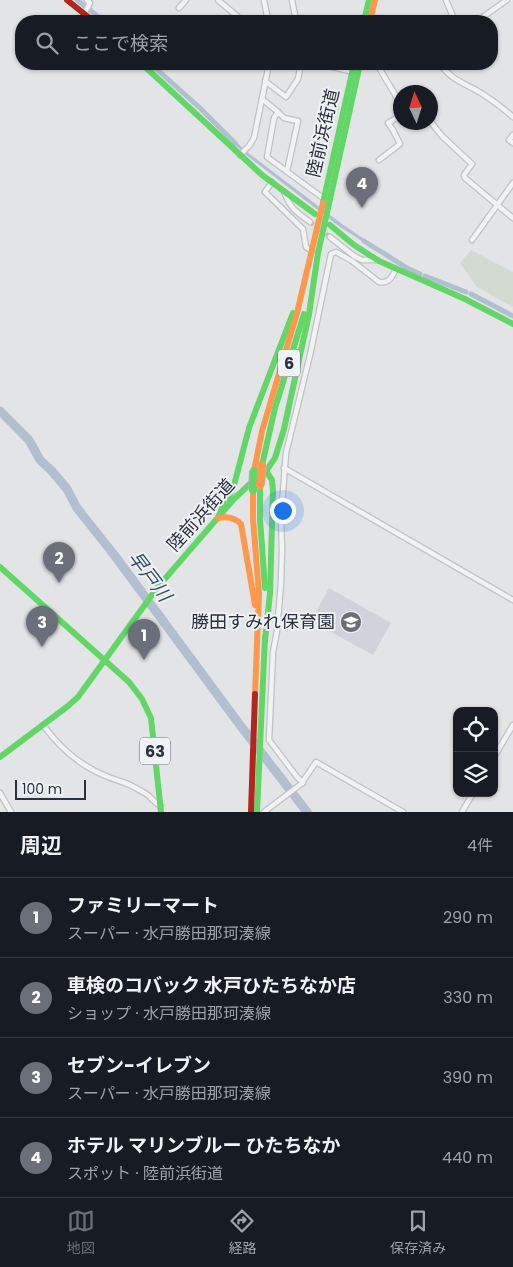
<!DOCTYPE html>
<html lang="ja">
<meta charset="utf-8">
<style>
:root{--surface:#171b24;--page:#242831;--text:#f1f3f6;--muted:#9ea1a6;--line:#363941;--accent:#6a6f79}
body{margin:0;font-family:Poppins,"Noto Sans JP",sans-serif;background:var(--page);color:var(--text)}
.controls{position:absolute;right:15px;bottom:15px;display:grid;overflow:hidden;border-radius:10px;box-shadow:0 1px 4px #0004}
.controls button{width:45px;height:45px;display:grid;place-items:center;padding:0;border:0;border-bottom:1px solid var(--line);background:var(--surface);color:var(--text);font:25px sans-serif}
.compass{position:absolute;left:393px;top:85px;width:45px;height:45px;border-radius:50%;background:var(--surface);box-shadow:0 1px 4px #0004;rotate:356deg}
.scale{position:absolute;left:15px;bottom:12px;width:71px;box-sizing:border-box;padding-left:5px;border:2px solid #29303e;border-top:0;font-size:14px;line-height:18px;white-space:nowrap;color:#29303e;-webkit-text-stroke:4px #eff2f6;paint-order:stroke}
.you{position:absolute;left:282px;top:510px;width:18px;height:18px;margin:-12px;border:4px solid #fff;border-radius:50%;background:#1a73e8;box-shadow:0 0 0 8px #1a73e833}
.badge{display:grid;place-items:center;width:32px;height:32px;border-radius:50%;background:var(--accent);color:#fff;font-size:16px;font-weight:700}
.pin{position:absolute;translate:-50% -41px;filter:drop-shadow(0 1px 2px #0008)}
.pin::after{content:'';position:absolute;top:26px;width:18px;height:15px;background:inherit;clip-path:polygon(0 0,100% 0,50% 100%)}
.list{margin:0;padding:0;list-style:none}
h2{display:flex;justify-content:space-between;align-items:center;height:65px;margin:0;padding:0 20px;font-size:21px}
h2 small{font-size:16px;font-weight:400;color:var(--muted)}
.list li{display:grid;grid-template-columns:32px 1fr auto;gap:15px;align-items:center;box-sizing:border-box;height:80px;padding:0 20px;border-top:1px solid var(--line)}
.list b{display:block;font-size:19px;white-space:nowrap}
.list p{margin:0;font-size:16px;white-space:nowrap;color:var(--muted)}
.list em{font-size:16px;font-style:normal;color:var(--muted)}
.icon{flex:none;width:28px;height:28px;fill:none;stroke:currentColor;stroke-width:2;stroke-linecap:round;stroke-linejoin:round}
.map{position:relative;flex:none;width:513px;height:812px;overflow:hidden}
.search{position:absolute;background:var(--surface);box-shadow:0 1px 4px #0004;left:15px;right:15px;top:15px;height:55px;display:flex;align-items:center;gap:12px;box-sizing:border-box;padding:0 18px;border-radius:20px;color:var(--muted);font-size:19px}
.sheet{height:385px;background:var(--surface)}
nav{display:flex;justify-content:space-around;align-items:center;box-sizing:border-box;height:70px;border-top:1px solid var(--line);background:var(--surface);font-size:14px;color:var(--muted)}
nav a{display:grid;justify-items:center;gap:2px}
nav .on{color:var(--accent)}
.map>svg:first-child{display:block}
.built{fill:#d0d3d9}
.green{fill:#d2dad2}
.water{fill:#b2bfd0}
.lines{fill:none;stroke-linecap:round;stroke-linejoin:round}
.canal{stroke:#b2bfd0;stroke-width:5}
.river{stroke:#b2bfd0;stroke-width:9}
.street-tunnel{stroke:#bdc0c4;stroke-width:4.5;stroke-dasharray:4.5 2;stroke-linecap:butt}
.street-casing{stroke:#c0c2c4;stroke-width:7}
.street{stroke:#f1f2f3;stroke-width:4.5}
.fast{stroke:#63d668;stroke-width:6}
.slow{stroke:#ff974d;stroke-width:6}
.jam{stroke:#b3261e;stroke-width:6}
.fast-bridge-casing{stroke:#b4b7bb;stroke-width:10;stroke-linecap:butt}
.slow-bridge-casing{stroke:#b4b7bb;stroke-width:10;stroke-linecap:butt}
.fast-bridge{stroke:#63d668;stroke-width:8}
.slow-bridge{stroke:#ff974d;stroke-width:8}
.labels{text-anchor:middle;stroke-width:4;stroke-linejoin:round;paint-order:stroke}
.shield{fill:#eff2f6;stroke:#646a75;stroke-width:1}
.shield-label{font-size:16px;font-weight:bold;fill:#29303e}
.street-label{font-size:18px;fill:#29303e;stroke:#eff2f6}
.poi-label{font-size:18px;fill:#29303e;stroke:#eff2f6;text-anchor:end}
.water-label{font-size:19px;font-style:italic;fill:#364d70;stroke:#eff2f6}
</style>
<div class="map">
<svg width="513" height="812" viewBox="0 0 513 812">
<rect width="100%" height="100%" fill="#e2e4e6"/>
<path class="built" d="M 329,588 L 391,623 L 373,655 L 311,621 Z"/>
<path class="green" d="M 471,250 L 513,272 L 513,307 L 477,287 L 460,263 Z"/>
<path class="water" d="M 234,140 L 247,152 L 342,224 L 370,243 L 368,245 L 340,227 L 245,154 L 232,142 Z"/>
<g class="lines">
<g class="canal">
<path d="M 77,0 L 87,8"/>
<path d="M 90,10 L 103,21"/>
<path d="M 151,64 L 201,109 L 236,144"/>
<path d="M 364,241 L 407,268 L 420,274"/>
<path d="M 425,276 L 466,292"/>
<path d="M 471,294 L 513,316"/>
</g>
<path class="river" d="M 0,411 L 29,440 L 40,460 L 51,470 L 67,489 L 77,508 L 115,556 L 240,725 L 307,812"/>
<path class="street-tunnel" d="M 310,222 L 330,237"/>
<g class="street-casing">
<g id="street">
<path d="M 218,0 L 243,21"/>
<path d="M 264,0 L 268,21"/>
<path d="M 292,0 L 296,21"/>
<path d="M 446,0 L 455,21"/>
<path d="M 179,8 L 186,0"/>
<path d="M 84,14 L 90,3 L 87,0"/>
<path d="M 477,21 L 507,0"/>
<path d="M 319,64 L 354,72"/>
<path d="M 381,64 L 378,66 L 400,103"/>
<path d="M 440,64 C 452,81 465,83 481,93 C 492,100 503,108 513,117"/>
<path d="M 265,81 L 286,97 L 298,79 L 301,64"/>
<path d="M 262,99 L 278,112 L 284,118 L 298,121 L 287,171"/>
<path d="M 278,112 L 274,118 L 267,157 L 323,198"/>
<path d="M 430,121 L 442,136 L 472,164 L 464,175 L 465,178 L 513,218"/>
<path d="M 513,135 L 509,140 L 513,143"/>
<path d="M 240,155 L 249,146 L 254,138 L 269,64"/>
<path d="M 379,160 L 400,144 L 393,130 L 388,123 L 400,116"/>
<path d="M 272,182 L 265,192 L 303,229 L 306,247 L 312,251"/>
<path d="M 284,192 C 291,209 295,211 310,222"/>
<path d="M 330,237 L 354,256 L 362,260 L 377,260"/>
<path d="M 472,240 L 513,183"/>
<path d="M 284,468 L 513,600"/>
<path d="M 43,725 C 60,748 80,766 106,776 C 115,780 124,782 132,786 C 137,789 144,792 149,796 C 153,800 155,803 161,806"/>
<path d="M 494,757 L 513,725"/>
<path d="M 303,783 L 297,777 L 269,740 L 273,652 L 277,631 L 281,583 L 282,549 L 281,518 L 286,453 L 310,355 L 331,254 L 336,252 L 352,261 L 379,282 C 389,284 392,277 396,269"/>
<path d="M 0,793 L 11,812"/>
<path d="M 264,812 L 301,784 L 316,762 L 403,812"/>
<path d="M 462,812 L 473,793"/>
</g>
</g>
<use href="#street" class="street"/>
<g class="fast">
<path d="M 364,21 L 369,0"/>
<path d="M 142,64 L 262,175 L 315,214"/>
<path d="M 323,203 L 354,64"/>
<path d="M 330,225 L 354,245 L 379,261 L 465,299 L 513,324"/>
<path d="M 262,465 L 275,408 L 304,314"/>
<path d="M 260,485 L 260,519 L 265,588"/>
<path d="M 218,518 L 223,506 L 233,489 L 249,428 L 293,313"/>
<path d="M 0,567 L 129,682 L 142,699 L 151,718 L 161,812"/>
<path d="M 265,641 L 270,593 L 273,491 L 272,480 L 266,471 L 275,458 L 284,429 L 309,314 L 318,253 L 360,64"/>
<path d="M 0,757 L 68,706 L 78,697 L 157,588 L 234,499 L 255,479"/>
<path d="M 257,812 L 265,637"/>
</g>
<g class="slow">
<path d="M 370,21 L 375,0"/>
<path d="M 254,471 L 262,431 L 297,313 L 323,203"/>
<path d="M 253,490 L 253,519 L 259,594 L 255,694"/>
<path d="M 218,518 C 227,516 234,517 241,524 L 255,605"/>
</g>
<g class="jam">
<path d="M 67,0 L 93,21"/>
<path d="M 251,812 L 255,694"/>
</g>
<g class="fast-bridge-casing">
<path id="fast-bridge" d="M 253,490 L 254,471"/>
</g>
<g class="slow-bridge-casing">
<path id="slow-bridge" d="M 260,485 L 262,465"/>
</g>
<use href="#fast-bridge" class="fast-bridge"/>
<use href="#slow-bridge" class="slow-bridge"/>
</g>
<defs>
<g id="school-disc" transform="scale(1.125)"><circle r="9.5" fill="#6a6f79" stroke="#eff2f6"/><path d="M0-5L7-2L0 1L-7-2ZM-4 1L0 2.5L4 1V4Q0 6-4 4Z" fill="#fff"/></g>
</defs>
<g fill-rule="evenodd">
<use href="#school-disc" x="351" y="622"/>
</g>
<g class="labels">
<g class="shield">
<rect x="278" y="349.5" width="22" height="27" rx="4"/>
<rect x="140" y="737.5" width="30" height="27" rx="4"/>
</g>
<g class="shield-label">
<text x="289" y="369">6</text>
<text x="155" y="757">63</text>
</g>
<g class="street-label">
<text transform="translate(323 133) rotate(-77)" y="6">陸前浜街道</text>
<text transform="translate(201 515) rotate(-48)" y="6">陸前浜街道</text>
</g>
<g class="poi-label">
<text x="335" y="628">勝田すみれ保育園</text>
</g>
<g class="water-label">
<text transform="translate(150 576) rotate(53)" y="7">早戸川</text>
</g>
</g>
</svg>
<div class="controls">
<button><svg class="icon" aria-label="locate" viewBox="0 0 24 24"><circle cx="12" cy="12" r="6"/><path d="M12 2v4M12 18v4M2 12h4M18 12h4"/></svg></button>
<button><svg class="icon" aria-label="layers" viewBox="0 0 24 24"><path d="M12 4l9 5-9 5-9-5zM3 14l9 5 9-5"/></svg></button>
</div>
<svg class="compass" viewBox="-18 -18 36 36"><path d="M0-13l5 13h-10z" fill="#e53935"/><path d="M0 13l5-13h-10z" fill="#9ea1a6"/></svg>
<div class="scale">100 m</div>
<div class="you"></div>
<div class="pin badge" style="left:144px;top:660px">1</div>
<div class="pin badge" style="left:59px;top:583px">2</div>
<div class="pin badge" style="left:42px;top:647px">3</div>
<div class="pin badge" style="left:362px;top:208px">4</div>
<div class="search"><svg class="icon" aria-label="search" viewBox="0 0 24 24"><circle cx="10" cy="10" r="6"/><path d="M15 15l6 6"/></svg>ここで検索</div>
</div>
<section class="sheet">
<h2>周辺<small>4件</small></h2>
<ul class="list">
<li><span class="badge">1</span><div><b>ファミリーマート</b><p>スーパー · 水戸勝田那珂湊線</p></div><em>290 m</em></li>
<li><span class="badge">2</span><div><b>車検のコバック 水戸ひたちなか店</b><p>ショップ · 水戸勝田那珂湊線</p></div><em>330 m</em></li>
<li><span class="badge">3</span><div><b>セブン-イレブン</b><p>スーパー · 水戸勝田那珂湊線</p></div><em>390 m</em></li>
<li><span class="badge">4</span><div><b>ホテル マリンブルー ひたちなか</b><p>スポット · 陸前浜街道</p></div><em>440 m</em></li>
</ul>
</section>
<nav>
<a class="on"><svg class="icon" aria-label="map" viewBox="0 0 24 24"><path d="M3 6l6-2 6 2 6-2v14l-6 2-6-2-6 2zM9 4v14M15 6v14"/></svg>地図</a>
<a><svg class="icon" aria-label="directions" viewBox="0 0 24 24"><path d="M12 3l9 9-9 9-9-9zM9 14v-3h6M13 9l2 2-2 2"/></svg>経路</a>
<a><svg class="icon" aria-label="saved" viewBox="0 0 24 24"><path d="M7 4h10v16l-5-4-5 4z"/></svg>保存済み</a>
</nav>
